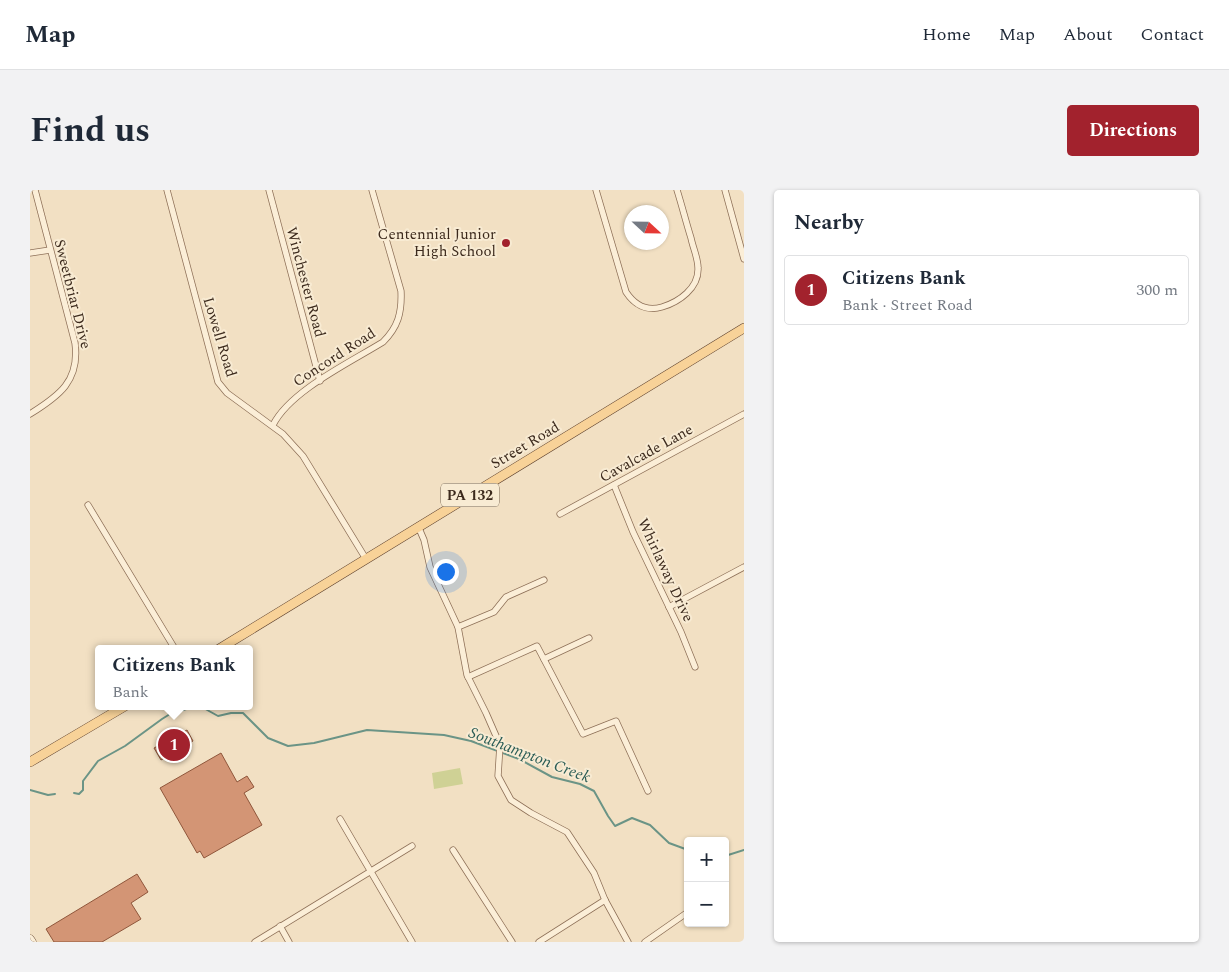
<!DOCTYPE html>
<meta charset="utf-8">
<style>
:root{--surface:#fff;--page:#f2f2f3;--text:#1f2937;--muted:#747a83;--line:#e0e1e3;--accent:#a2222d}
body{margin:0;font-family:Spectral,serif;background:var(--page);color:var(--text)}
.controls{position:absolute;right:15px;bottom:15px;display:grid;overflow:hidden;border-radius:5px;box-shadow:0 1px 4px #0004}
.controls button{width:45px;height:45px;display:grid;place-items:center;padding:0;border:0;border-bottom:1px solid var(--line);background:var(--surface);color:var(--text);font:25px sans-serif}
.compass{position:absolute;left:594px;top:15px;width:45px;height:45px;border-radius:50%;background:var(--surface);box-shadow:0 1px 4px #0004;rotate:112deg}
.you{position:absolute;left:415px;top:381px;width:18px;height:18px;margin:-12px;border:4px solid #fff;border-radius:50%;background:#1a73e8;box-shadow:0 0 0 8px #1a73e833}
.badge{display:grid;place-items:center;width:32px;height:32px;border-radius:50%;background:var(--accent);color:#fff;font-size:16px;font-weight:700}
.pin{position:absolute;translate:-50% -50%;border:2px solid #fff;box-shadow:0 1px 5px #0006}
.popup{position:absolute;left:65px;top:455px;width:158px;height:65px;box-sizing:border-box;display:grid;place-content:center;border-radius:5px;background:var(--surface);filter:drop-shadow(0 1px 4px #0005);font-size:16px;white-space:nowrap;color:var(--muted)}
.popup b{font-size:19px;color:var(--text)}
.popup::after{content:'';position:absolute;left:50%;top:100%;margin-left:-10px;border:10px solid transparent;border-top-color:var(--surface)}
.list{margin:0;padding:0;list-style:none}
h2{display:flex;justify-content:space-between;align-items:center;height:65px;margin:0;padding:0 20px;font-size:21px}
h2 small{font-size:16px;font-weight:400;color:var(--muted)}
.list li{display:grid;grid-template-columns:32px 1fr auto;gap:15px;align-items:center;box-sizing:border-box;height:70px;margin:0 10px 10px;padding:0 10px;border:1px solid var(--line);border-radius:5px}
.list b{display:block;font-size:19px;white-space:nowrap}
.list p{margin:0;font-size:16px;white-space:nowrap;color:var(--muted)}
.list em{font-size:16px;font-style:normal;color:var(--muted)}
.map{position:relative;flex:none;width:714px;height:752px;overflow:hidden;border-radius:5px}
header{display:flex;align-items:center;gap:30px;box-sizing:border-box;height:70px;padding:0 25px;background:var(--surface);border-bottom:1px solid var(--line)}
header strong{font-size:24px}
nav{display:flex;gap:28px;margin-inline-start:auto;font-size:18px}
.intro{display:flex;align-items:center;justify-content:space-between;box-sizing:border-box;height:120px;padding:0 30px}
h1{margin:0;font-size:35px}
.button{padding:12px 22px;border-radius:5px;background:var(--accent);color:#fff;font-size:18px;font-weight:700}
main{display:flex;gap:30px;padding:0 30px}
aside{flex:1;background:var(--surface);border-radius:5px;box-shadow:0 1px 4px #0004}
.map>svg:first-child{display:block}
.green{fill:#cfd195}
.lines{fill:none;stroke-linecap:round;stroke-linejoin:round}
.stream{stroke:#6b9486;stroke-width:2}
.building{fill:#d39575;stroke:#8f563b}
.street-casing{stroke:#8e7058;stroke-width:7}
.secondary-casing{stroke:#6f513b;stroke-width:9}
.primary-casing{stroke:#5b3e2c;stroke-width:10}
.street{stroke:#fbeed7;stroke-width:5.5}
.secondary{stroke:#fbeed7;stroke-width:8}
.primary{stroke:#f8d298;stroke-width:9}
.poi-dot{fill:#a2222d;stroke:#f8ebd3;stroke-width:2}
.labels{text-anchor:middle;stroke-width:4;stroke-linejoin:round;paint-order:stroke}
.shield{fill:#f8ebd3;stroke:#746454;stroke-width:1}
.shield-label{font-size:14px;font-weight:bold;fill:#3c2a1d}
.poi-label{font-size:15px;fill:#3c2a1d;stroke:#f8ebd3;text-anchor:end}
.street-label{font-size:15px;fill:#3c2a1d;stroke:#f8ebd3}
.water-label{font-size:16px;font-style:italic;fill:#2b5d56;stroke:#f8ebd3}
</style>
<header>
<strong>Map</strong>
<nav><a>Home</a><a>Map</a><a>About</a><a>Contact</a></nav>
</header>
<div class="intro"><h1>Find us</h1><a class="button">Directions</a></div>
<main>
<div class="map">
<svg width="714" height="752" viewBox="0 0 714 752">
<rect width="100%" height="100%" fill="#f2e0c3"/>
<path class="green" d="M 430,578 L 433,594 L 404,599 L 402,583 Z"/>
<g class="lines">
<g class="stream">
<path d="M 170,516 L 188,526 L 201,523 L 213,523 L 238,548 L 258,556 L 284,553 L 337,540 L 414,545 L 441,551 L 489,569 L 522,587 L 550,594 L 564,601 L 578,626 L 585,636 L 602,628 L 620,635 L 639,653 L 658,660"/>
<path d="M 0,600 L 18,605 L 25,604"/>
<path d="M 44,603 L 49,604 L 53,600 L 53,591 L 68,571 L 95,556 L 132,529 L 140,524 L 166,516"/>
<path d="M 695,666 L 714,660"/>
</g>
</g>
<g class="building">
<path d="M 157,540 L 163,551 L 131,570 L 124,558 Z"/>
<path d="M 191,563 L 207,592 L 217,586 L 224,597 L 214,603 L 232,635 L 174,668 L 170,661 L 167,663 L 130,598 Z"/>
<path d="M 107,684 L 118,702 L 101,713 L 111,729 L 72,752 L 24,752 L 16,739 Z"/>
</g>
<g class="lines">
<g class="street-casing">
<g id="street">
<path d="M 137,0 L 188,192 L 197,203 L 253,244 L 273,266 L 336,369"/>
<path d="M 239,0 L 290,191"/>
<path d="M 566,0 L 596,102 C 604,114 616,122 632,117 C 649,112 669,98 668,78 C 668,68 663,58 661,48 C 656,32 652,16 647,0"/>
<path d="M 695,0 L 714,69"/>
<path d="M 0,63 L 20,60"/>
<path d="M 0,224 C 29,206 50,191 45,153 L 5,0"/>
<path d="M 243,235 C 260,201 319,173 353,152 C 368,137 372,123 371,101 L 342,0"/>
<path d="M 584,295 L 603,342 L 651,442 L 665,477"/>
<path d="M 58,315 L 145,459"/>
<path d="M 530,324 L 714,224"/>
<path d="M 388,336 L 394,350 L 400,377 L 428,437 L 437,485 L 456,523 L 470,555 L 468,586 L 481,610 L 501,623 L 537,642 L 564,683 L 575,710 L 598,752"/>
<path d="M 639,417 L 714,377"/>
<path d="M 428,437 L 464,422 L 476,407 L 514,390"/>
<path d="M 514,469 L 559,448"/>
<path d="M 438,487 L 507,456 L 553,544 L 586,531 L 618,601"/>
<path d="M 310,629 L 382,752"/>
<path d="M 423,660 L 482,752"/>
<path d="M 250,736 L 259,752"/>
<path d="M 225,752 L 382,656"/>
<path d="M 509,752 L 575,710"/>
<path d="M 615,752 L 658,722"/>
</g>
</g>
<g class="secondary-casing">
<path id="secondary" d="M 0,749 L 2,752"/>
</g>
<g class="primary-casing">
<g id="primary">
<path d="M 189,459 L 714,138"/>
<path d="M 0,572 L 95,516"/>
</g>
</g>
<use href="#street" class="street"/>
<use href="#secondary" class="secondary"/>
<use href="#primary" class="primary"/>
</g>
<circle class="poi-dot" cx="476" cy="53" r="5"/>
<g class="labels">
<rect class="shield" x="411" y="293.5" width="58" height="23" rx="4"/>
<g class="shield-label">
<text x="440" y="310">PA 132</text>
</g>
<g class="poi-label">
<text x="466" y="49">Centennial Junior<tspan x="466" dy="17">High School</tspan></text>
</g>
<g class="street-label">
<text transform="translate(276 92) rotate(75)" y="5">Winchester Road</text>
<text transform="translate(43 104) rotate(76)" y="5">Sweetbriar Drive</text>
<text transform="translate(190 147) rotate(73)" y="5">Lowell Road</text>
<text transform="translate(304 167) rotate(-33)" y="5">Concord Road</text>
<text transform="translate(495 255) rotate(-31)" y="5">Street Road</text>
<text transform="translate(616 263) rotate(-29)" y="5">Cavalcade Lane</text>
<text transform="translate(636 380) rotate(65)" y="5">Whirlaway Drive</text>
</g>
<g class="water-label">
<text transform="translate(500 564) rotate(21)" y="6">Southampton Creek</text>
</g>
</g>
</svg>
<div class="controls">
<button>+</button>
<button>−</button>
</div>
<svg class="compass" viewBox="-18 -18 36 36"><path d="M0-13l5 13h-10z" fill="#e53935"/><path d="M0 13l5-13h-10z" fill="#747a83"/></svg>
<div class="you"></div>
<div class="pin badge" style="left:144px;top:555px">1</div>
<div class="popup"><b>Citizens Bank</b>Bank</div>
</div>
<aside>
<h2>Nearby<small></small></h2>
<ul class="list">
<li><span class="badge">1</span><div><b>Citizens Bank</b><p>Bank · Street Road</p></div><em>300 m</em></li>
</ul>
</aside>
</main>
